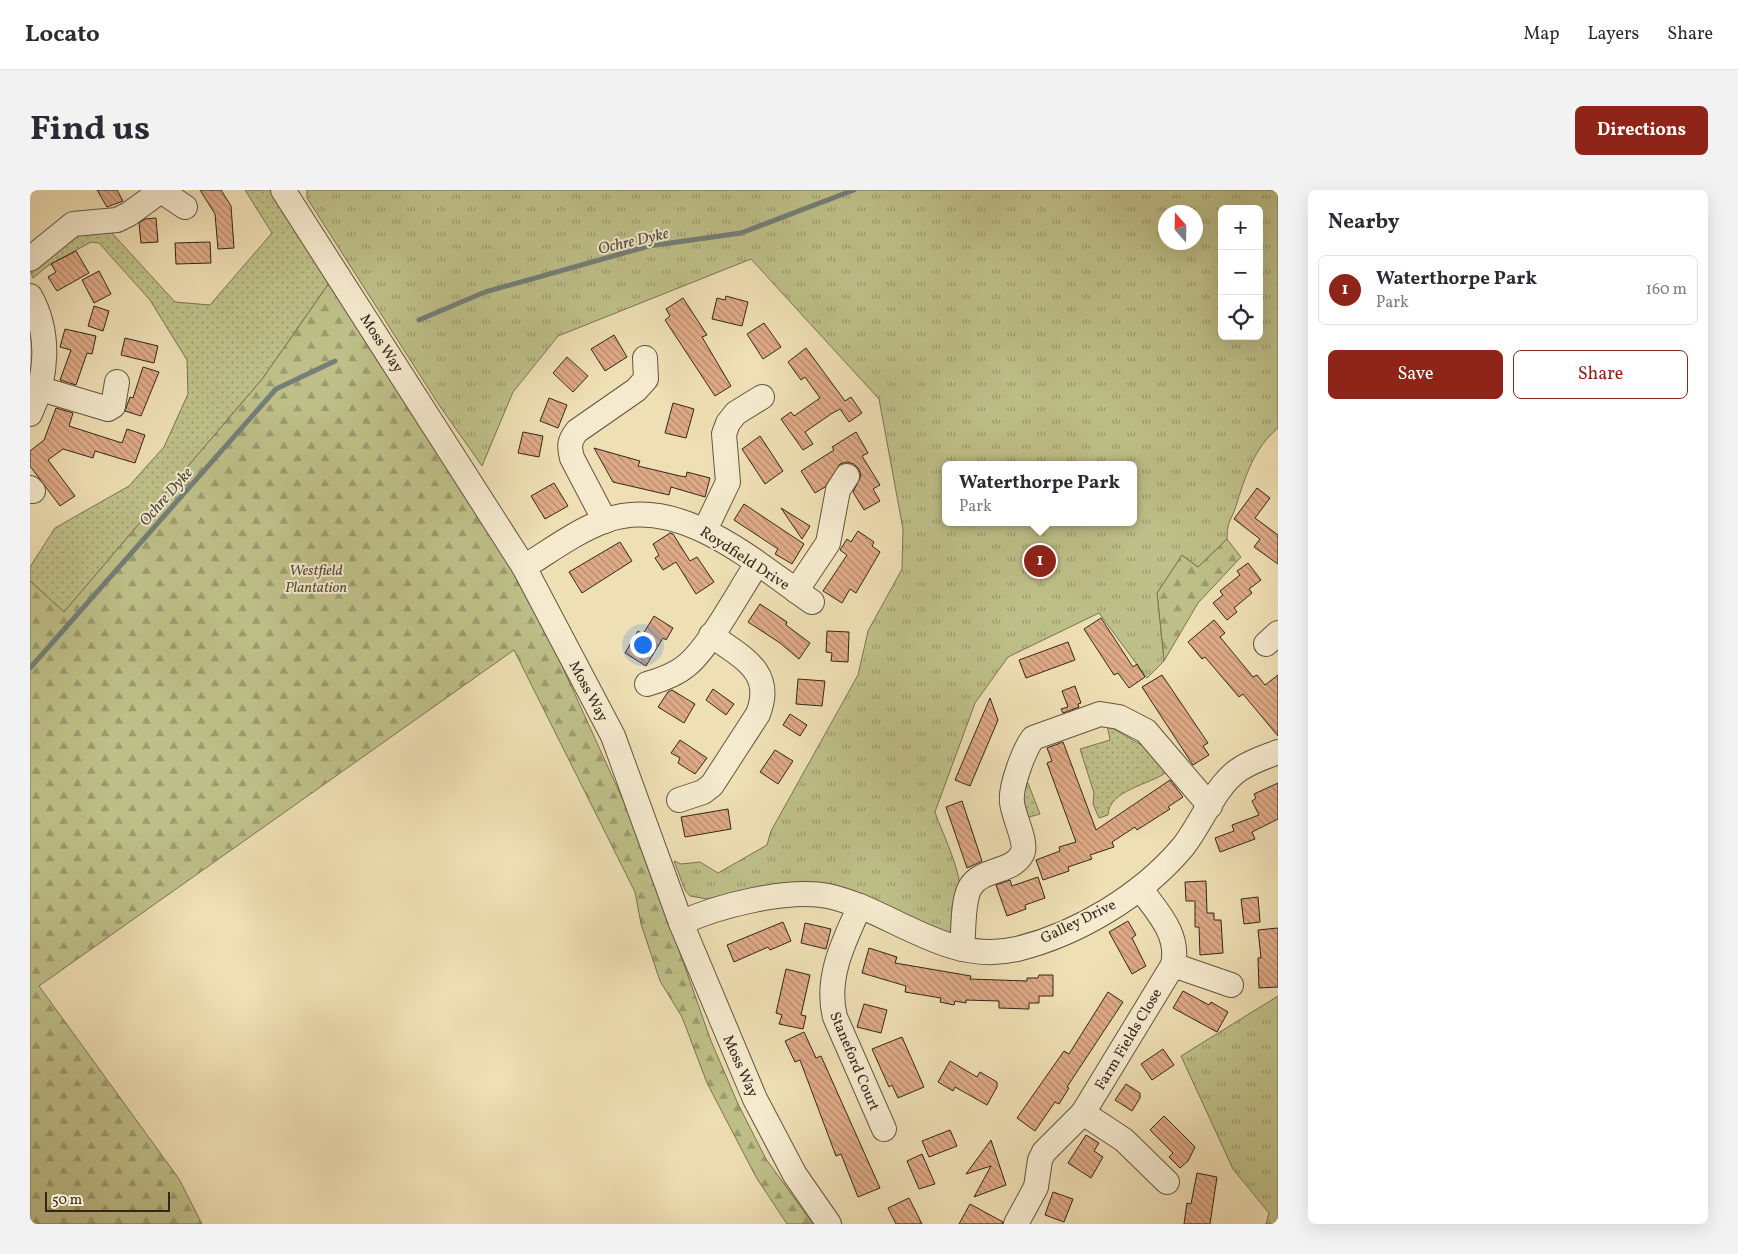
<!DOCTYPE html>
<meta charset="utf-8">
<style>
:root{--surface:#fff;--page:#f2f2f3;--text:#2b2b33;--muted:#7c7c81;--line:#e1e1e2;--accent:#8f2418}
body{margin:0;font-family:Vollkorn,serif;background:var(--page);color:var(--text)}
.controls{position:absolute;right:15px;top:15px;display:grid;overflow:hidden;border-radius:8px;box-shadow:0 5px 20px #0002}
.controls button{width:45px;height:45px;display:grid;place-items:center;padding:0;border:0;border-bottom:1px solid var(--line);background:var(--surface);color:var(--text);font:25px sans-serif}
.compass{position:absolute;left:1128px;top:15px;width:45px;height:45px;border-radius:50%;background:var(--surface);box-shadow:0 5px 20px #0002;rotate:340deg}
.scale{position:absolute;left:15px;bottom:12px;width:125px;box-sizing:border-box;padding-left:5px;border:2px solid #33271b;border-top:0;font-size:14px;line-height:18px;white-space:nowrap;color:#33271b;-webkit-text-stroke:4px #f5eace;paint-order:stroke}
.you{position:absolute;left:612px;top:454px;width:18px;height:18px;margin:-12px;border:4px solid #fff;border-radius:50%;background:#1a73e8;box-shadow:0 0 0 8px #1a73e833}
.badge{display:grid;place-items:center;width:32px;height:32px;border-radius:50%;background:var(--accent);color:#fff;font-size:16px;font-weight:700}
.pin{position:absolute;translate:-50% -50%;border:2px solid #fff;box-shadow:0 1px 5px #0006}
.popup{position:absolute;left:912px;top:271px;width:195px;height:65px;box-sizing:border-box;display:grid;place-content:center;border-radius:8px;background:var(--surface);filter:drop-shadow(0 1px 4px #0005);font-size:16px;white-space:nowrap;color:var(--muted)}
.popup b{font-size:19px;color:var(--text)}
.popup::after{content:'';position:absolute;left:50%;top:100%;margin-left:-10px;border:10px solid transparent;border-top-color:var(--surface)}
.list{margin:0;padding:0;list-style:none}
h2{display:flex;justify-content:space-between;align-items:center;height:65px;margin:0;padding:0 20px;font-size:21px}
h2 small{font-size:16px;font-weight:400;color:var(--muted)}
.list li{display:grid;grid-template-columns:32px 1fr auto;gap:15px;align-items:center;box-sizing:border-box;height:70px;margin:0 10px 10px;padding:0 10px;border:1px solid var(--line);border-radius:8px}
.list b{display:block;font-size:19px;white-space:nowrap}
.list p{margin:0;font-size:16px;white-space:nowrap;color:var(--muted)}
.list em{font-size:16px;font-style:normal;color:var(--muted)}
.actions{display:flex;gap:10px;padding:15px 20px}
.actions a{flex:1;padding:11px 0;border:1px solid var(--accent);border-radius:8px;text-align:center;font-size:18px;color:var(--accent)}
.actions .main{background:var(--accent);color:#fff}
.icon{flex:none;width:28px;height:28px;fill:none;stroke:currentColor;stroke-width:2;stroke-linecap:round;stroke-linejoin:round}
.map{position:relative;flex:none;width:1248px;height:1034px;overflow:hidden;border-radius:8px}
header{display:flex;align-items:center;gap:30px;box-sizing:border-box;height:70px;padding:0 25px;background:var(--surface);border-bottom:1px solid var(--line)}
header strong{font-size:24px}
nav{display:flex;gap:28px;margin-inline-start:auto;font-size:18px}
.intro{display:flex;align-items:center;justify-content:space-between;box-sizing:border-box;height:120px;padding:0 30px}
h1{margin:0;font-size:35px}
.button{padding:12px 22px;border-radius:8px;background:var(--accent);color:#fff;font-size:18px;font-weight:700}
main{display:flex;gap:30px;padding:0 30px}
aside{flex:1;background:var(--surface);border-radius:8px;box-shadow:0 5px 20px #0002}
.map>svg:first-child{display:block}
.grass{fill:url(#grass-dots);stroke:#797452}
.forest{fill:url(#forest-firs);stroke:#797452}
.park{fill:url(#park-tufts);stroke:#797452;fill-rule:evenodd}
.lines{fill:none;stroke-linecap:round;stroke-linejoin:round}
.stream{stroke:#737f78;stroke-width:5}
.building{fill:url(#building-back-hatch);stroke:#33271b}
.minor-casing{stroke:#625541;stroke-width:26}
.minor{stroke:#f5eace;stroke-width:24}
.labels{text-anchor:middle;stroke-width:4;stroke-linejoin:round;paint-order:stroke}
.street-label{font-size:15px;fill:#33271b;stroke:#f5eace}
.park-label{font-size:15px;font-style:italic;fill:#564d36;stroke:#f5eace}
.water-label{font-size:16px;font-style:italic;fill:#4e4c42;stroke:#f5eace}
</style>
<header>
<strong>Locato</strong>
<nav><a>Map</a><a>Layers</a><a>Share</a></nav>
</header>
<div class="intro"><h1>Find us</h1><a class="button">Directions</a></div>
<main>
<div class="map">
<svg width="1248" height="1034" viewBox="0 0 1248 1034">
<defs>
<pattern id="grass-dots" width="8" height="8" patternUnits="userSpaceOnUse" patternTransform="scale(1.25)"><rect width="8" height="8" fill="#bfc089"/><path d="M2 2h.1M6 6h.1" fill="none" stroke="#9c9c6f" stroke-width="1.8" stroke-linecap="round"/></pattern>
<pattern id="forest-firs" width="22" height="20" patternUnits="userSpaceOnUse" patternTransform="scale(1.25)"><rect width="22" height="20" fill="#bfc089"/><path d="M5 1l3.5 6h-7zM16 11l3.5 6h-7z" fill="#9c9c6f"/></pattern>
<pattern id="park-tufts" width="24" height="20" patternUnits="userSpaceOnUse" patternTransform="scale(1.25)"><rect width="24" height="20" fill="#bfc089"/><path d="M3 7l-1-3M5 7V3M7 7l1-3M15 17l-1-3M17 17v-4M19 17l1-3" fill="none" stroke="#9c9c6f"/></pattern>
<pattern id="building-back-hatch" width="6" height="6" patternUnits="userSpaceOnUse" patternTransform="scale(1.25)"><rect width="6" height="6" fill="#dfaa86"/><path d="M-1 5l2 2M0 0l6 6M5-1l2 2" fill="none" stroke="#b58a6d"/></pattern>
</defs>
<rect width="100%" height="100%" fill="#efdfb4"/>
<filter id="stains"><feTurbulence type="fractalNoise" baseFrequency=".004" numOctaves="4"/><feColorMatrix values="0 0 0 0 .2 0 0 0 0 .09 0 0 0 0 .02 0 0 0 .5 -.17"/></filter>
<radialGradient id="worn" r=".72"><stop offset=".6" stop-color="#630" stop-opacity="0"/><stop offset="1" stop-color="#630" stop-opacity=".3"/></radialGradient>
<g class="grass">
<path d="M 215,0 L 240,0 L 299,93 L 233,188 L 34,422 L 0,391 L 0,377 L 25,338 L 99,296 L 134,257 L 158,204 L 157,170 L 120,110 L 69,53 L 61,52 L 19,75 L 3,88 L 0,80 L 46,40 L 81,42 L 145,112 L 180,115 L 242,43 Z"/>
<path d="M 1077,535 L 1113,556 L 1137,582 C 1119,595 1079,600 1078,625 L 1069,628 L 1063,614 L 1064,603 L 1050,559 L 1080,550 Z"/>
<path d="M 998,593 L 1010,624 L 992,629 L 989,597 Z"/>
</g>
<g class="forest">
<path d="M 299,93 L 475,367 L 518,445 L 607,641 L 681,851 L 708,914 L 736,969 L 783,1034 L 757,1034 L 726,987 L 677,893 L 652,827 L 630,791 L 611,734 L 605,702 L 484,460 L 9,796 L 149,989 L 172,1034 L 0,1034 L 0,391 L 34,422 L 233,188 Z"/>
<path d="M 1197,349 L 1211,367 L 1168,413 L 1134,471 L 1127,403 L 1152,365 L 1168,377 Z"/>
</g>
<g class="park">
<path d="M 277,0 L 1248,0 L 1248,238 C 1224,258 1215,287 1206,316 C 1201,331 1197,331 1197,349 L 1168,377 L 1152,365 L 1127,403 L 1134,471 L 1117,488 L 1069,423 L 978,467 L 945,513 L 905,622 C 918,659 947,707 920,743 L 907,744 L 726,698 L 677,709 L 660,706 L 655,700 L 644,671 L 651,674 L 670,672 L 688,683 L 737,655 L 741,641 L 828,485 L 838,441 L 872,379 L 873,339 L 849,209 L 721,69 L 528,146 L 483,202 L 452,276 L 409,215 L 277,8 ZM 1192,19 L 1229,19 L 1229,146 L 1192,146 ZM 1136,22 L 1166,22 L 1166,52 L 1136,52 ZM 916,275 L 1104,275 L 1104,332 L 916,332 Z"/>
<path d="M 1248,806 L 1248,1034 L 1236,1034 L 1239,1023 L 1203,979 L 1151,866 Z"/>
</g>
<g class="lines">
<g class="stream">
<path d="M 389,130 L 455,102 L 619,56 L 711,43 L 824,0"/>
<path d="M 0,478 L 246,199 L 305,171"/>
</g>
</g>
<g class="building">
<path d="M 67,0 L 87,0 L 93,11 L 77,17 Z"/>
<path d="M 170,0 L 191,0 L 201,16 L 204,58 L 188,59 L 185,24 Z"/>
<path d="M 126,28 L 128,52 L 111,53 L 109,33 L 115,29 Z"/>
<path d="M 180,52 L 181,73 L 146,74 L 145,53 Z"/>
<path d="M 46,61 L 59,83 L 27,101 L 18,87 L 26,82 L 21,74 Z"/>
<path d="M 69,81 L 81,104 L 64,113 L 52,90 Z"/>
<path d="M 696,106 L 718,112 L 712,136 L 682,129 L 687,108 L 695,110 Z"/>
<path d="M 653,108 L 677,145 L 672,147 L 701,196 L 685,206 L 635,130 L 640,126 L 636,119 Z"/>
<path d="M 64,116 L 79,121 L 73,141 L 58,136 Z"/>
<path d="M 734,133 L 751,157 L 733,169 L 717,144 Z"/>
<path d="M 35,139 L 66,146 L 62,164 L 57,163 L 46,195 L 30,190 L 41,160 L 30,157 Z"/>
<path d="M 584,145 L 597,167 L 575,181 L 561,159 Z"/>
<path d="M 95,148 L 128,156 L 124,173 L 91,165 Z"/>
<path d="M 776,158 L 815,211 L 821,207 L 832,223 L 819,232 L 810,219 L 801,224 L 775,242 L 783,254 L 773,260 L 751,229 L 761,222 L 764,226 L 790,208 L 775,187 L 771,190 L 758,172 Z"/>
<path d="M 537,167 L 558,186 L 543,202 L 523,183 Z"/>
<path d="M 113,177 L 129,182 L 111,226 L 95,221 L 100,207 L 103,208 Z"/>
<path d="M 519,208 L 537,215 L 528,238 L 510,231 Z"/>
<path d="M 643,213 L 664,219 L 656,248 L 635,243 Z"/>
<path d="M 26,218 L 43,223 L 39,236 L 92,253 L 97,239 L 115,245 L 105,273 L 65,261 L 63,268 L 33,259 L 18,270 L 45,306 L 30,316 L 0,276 L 0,261 L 14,250 Z"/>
<path d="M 493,242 L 513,246 L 509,267 L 488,263 Z"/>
<path d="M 826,242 L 838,263 L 832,266 L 850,295 L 843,299 L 850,311 L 834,320 L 823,302 L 831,286 L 829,279 L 824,274 L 817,272 L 810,274 L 795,297 L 785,303 L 771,281 L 804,260 L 802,257 Z"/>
<path d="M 730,246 L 753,281 L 735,294 L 712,259 Z"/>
<path d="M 564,258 L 610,271 L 608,276 L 650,286 L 656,287 L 657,282 L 680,288 L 675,307 L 641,297 L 639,305 L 583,292 Z"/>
<path d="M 524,293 L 538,316 L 515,329 L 501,306 Z"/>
<path d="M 1227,298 L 1240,308 L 1225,328 L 1248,345 L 1248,374 L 1224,357 L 1230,349 L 1204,329 Z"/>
<path d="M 714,314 L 774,354 L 762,374 L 745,364 L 748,359 L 704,330 Z"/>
<path d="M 751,318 L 780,336 L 772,349 Z"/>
<path d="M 828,341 L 844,352 L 842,356 L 850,362 L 826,403 L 820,399 L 812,413 L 793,401 L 817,365 L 810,360 L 817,349 L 821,352 Z"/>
<path d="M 640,343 L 643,344 L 660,371 L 667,367 L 684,392 L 666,404 L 646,372 L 633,380 L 625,368 L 629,365 L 623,354 Z"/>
<path d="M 590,352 L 602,371 L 552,403 L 539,382 Z"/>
<path d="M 1218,373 L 1231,390 L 1219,399 L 1222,403 L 1204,418 L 1207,422 L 1197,430 L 1183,413 L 1193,405 L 1190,401 L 1210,385 L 1207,381 Z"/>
<path d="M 730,414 L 757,432 L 756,435 L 780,453 L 769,469 L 750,453 L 718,432 Z"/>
<path d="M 624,426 L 643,438 L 636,450 L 633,448 L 616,476 L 595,463 L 608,441 L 613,444 Z"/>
<path d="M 1071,428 L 1103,477 L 1107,474 L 1115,487 L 1099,498 L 1088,483 L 1084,485 L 1054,439 Z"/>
<path d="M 1184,430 L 1195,443 L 1190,447 L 1223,487 L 1227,485 L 1235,495 L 1248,485 L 1248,546 L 1213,504 L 1209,507 L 1175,467 L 1172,469 L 1158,452 Z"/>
<path d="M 797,441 L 819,442 L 818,472 L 801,471 L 802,463 L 796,462 Z"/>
<path d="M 1038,452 L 1045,470 L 996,488 L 989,470 Z"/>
<path d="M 1132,485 L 1178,553 L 1173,556 L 1179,565 L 1163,575 L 1112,497 Z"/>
<path d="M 768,489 L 795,491 L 792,516 L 766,514 Z"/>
<path d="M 1045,496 L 1051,513 L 1048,514 L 1049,517 L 1033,523 L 1031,519 L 1038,517 L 1032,501 Z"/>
<path d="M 683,499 L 704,514 L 696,525 L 676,510 Z"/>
<path d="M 642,500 L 665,514 L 654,533 L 628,517 L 638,502 Z"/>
<path d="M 960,508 L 968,530 L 940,596 L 925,590 Z"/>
<path d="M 760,524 L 777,535 L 770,546 L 753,535 Z"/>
<path d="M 650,550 L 677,568 L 665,584 L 648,573 L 650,568 L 641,563 Z"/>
<path d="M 1033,552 L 1066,640 L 1140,590 L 1153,607 L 1138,617 L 1140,619 L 1107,640 L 1105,637 L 1082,652 L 1084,657 L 1060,665 L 1062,669 L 1038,677 L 1039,681 L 1013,690 L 1006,670 L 1030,661 L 1029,657 L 1046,652 L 1017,573 L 1022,571 L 1017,558 Z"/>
<path d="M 745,560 L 763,571 L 748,594 L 730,582 Z"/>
<path d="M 1248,593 L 1248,629 L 1222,642 L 1225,649 L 1190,662 L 1185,648 L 1204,641 L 1202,635 L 1229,625 L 1222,611 L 1226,608 L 1224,604 Z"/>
<path d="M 932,611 L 952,671 L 937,678 L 916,617 Z"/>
<path d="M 698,619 L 701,639 L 655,647 L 651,627 Z"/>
<path d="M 1008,687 L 1015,708 L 995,715 L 996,719 L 977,726 L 966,695 L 980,690 L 982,696 Z"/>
<path d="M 1176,691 L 1177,723 L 1184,723 L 1184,730 L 1191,730 L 1193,763 L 1170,765 L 1169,737 L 1165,737 L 1165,711 L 1156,711 L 1155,692 Z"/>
<path d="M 1228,707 L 1230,732 L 1214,734 L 1211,709 Z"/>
<path d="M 1098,731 L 1106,745 L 1102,748 L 1116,776 L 1102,784 L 1079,742 Z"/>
<path d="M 753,732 L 761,751 L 740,760 L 738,757 L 704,772 L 697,755 Z"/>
<path d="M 775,733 L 801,739 L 796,759 L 771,753 Z"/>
<path d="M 1248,738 L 1248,797 L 1229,798 L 1228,768 L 1231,768 L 1228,740 Z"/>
<path d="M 839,758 L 867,767 L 865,773 L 941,786 L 940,789 L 997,791 L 997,788 L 1008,788 L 1009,785 L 1023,785 L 1023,806 L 1009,806 L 1009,813 L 999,813 L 999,819 L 969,818 L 969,811 L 936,810 L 936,813 L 925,811 L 924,815 L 910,812 L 911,808 L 875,802 L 876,796 L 832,783 Z"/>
<path d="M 756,779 L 780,785 L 771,825 L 776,826 L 773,839 L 749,834 L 752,825 L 746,823 Z"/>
<path d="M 1153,801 L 1179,815 L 1181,812 L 1198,822 L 1187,842 L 1143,818 Z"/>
<path d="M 1078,802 L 1093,812 L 1037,897 L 1039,898 L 1029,914 L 1025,912 L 1005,941 L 987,928 L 1034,861 L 1039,864 Z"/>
<path d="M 834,814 L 857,820 L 851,843 L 827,837 Z"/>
<path d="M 774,842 L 786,868 L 791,866 L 850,998 L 828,1007 L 811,964 L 806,966 L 770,870 L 765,872 L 755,851 Z"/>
<path d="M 872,847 L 894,897 L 868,908 L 862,895 L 859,897 L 842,859 Z"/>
<path d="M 1133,859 L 1144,875 L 1122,890 L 1111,874 Z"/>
<path d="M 920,871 L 947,887 L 950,882 L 967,892 L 967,897 L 957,915 L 925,897 L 923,901 L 908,892 Z"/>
<path d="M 1096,894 L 1110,903 L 1110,908 L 1102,921 L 1085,910 Z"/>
<path d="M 1134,926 L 1165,957 L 1158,971 L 1150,978 L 1139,967 L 1143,963 L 1120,940 Z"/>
<path d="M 920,940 L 927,956 L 899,967 L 892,951 Z"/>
<path d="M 1056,945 L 1069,953 L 1064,961 L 1073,967 L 1061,988 L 1038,973 Z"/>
<path d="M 961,950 L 976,995 L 944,1007 L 961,976 L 936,984 Z"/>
<path d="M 892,964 L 905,994 L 889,999 L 877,971 Z"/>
<path d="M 1167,983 L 1187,987 L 1180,1034 L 1154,1034 L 1157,1013 L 1161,1014 Z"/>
<path d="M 1023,1002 L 1043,1009 L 1034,1032 L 1015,1025 Z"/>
<path d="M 879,1008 L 892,1034 L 866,1034 L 858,1018 Z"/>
<path d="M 940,1014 L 973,1032 L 972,1034 L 929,1034 Z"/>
</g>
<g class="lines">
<g class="minor-casing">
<g id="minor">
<path d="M 136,0 L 140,7 L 155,17"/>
<path d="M 253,0 L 494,377 L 583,546 L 651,733 L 725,909 L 765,985 L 799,1034"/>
<path d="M 0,69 L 43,34 L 87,30 L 99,24 L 132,0"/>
<path d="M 0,106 C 21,143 17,188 0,224"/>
<path d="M 11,199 L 78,219 L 83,216 L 87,192"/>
<path d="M 0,298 L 3,301"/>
<path d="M 575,331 L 542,268 C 539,256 539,251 547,241 L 606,200 L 616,189 L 615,168"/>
<path d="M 675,340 L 698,292 L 694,244 L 698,233 L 706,223 L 732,207"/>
<path d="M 494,377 C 520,361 545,342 574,331 C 649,303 724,372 782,412"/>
<path d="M 766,401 L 798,353 L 808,300 L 817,286"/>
<path d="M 1236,454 L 1248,443"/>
<path d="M 617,494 C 631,490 645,485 656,476 C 679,458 709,401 727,374"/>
<path d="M 649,610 L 673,602 L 682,595 L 728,524 C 745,481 711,467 681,445"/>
<path d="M 830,716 C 814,751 795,788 805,827 L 854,939"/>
<path d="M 651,733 C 687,716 758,698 798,706 C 862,720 917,776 987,759 C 1048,744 1111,706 1152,658 C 1171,635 1185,595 1210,579 C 1222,571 1235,567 1248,562"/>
<path d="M 932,759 C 934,742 932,709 941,696 C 953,678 982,683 992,664 C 998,653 983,626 982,612 C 980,597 994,560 1003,548 L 1070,524 L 1089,527 L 1116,541 L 1180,616"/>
<path d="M 1143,775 L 1201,795"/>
<path d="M 1053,923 L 1094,950 L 1137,992"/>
<path d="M 986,1034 L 1006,997 L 1010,970 L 1014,962 L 1053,923 L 1143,775 C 1150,744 1127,722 1110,698"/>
</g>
</g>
<use href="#minor" class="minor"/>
</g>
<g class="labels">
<g class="street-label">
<text transform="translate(352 153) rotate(57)" y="5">Moss Way</text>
<text transform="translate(715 368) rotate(33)" y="5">Roydfield Drive</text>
<text transform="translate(559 501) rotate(62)" y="5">Moss Way</text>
<text transform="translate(1048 731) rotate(-26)" y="5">Galley Drive</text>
<text transform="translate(1098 849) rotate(-59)" y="5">Farm Fields Close</text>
<text transform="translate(825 871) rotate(67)" y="5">Staneford Court</text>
<text transform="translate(711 876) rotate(66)" y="5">Moss Way</text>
</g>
<g class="park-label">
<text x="286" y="385">Westfield<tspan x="286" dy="17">Plantation</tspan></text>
</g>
<g class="water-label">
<text transform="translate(603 50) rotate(-13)" y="6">Ochre Dyke</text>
<text transform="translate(135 306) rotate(-49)" y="6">Ochre Dyke</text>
</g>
</g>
<rect width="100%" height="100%" filter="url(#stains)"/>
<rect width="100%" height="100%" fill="url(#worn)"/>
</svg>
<div class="controls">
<button>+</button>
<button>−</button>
<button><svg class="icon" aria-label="locate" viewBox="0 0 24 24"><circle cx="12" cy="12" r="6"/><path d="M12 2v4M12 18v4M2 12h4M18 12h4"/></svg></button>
</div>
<svg class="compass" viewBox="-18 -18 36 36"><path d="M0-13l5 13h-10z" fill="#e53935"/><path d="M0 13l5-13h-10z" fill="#7c7c81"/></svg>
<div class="scale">50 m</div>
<div class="you"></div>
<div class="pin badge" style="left:1010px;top:371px">1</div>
<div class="popup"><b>Waterthorpe Park</b>Park</div>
</div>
<aside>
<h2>Nearby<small></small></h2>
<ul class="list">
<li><span class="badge">1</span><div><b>Waterthorpe Park</b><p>Park</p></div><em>160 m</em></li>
</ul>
<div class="actions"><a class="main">Save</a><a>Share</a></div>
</aside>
</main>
